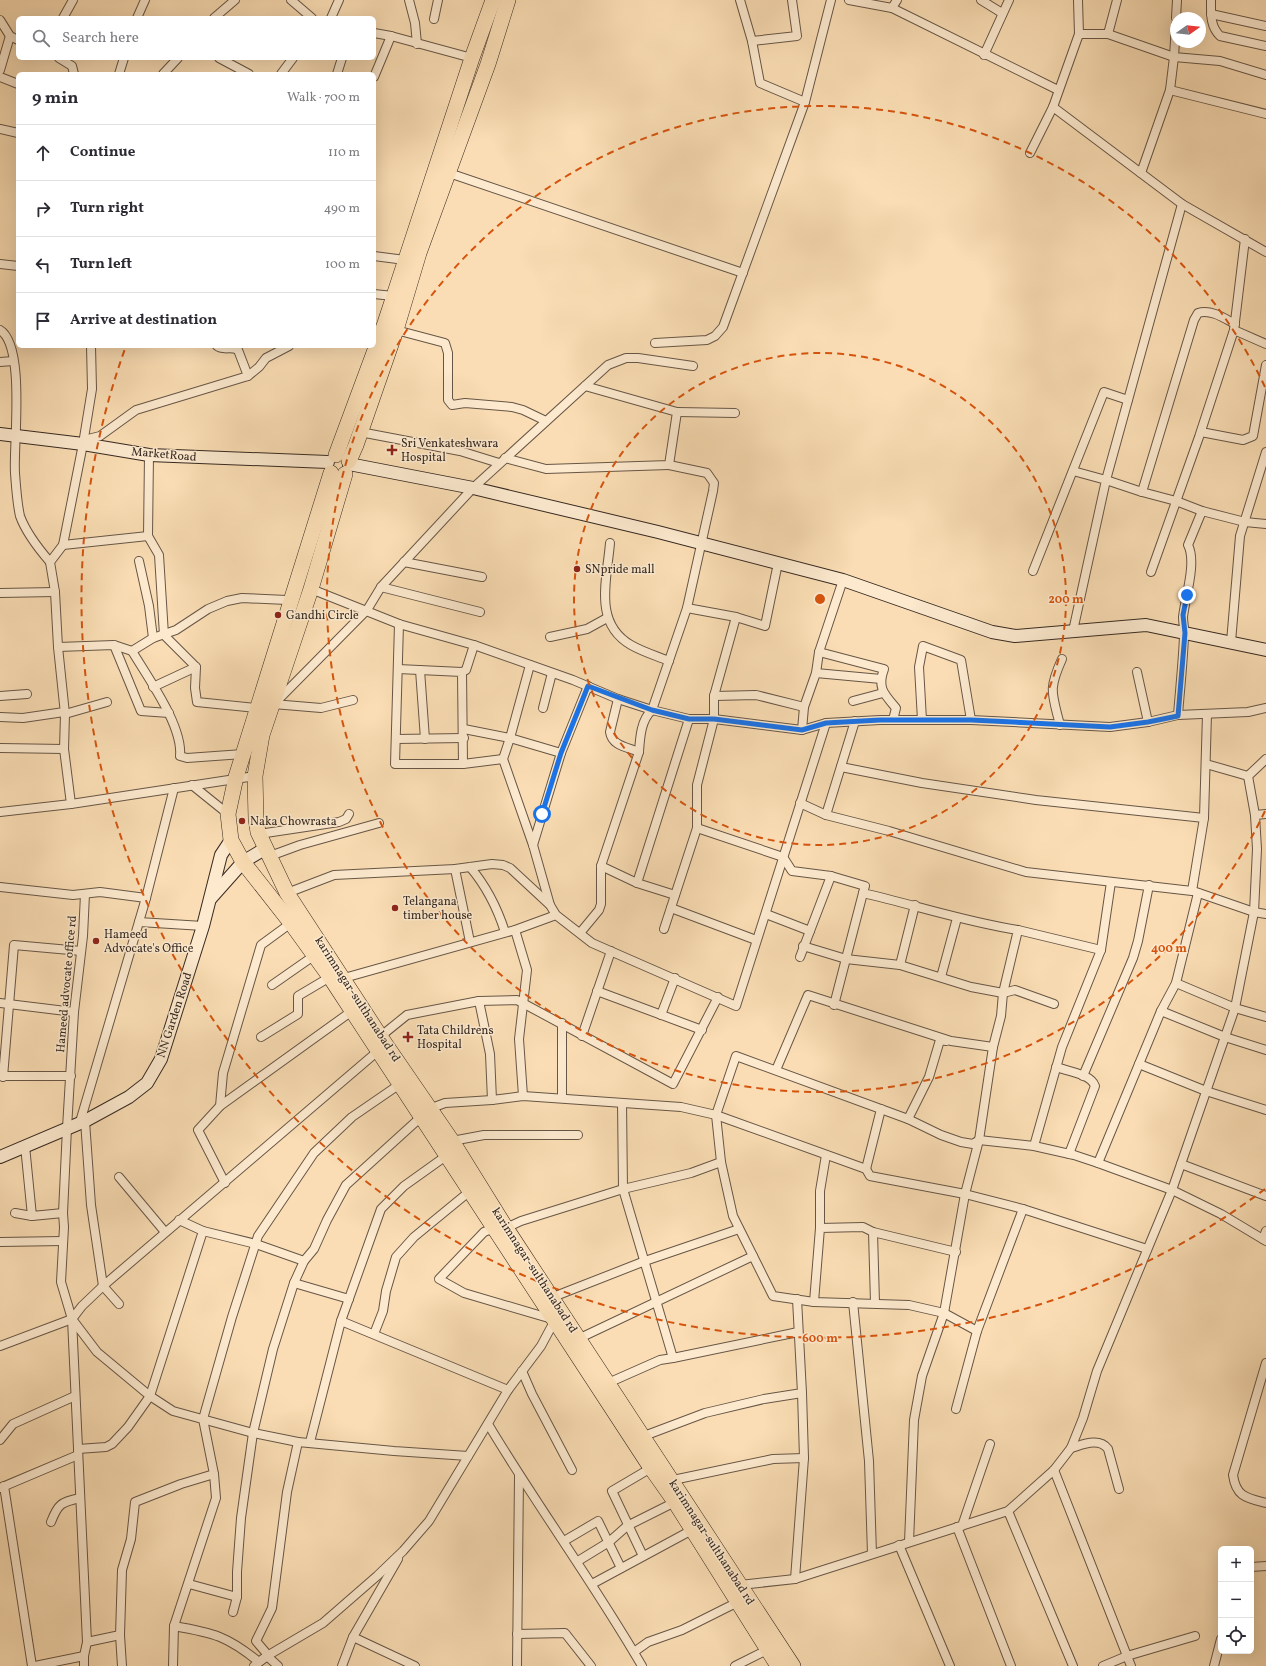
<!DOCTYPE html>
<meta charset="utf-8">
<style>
:root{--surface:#fff;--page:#f7f7f7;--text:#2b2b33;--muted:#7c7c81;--line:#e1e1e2}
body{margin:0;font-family:Vollkorn,serif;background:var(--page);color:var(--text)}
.controls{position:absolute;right:12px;bottom:12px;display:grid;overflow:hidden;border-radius:6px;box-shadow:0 4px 16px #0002}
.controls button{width:36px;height:36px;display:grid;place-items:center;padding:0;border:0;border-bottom:1px solid var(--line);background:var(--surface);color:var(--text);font:20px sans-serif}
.compass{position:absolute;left:1170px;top:12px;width:36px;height:36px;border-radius:50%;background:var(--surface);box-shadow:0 4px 16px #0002;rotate:75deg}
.stop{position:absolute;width:12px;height:12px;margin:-9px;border:3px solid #1a73e8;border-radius:50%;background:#fff}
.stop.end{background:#1a73e8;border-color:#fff;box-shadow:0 1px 4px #0008}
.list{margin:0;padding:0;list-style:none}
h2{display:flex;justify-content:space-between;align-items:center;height:52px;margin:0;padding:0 16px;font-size:17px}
h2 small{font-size:13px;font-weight:400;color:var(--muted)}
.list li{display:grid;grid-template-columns:26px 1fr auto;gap:12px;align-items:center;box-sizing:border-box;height:56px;padding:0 16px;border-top:1px solid var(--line)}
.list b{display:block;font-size:15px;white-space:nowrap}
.list em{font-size:13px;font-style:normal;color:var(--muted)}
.icon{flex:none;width:22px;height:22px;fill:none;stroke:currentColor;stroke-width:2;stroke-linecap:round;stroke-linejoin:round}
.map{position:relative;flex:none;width:1266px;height:1666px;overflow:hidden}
.search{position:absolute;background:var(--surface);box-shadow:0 4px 16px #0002;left:16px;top:16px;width:360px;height:44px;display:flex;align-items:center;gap:10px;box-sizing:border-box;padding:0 14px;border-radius:6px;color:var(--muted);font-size:15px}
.panel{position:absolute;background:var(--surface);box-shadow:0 4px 16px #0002;left:16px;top:72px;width:360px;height:276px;border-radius:6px}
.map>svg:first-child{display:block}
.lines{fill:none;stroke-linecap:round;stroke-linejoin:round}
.street-casing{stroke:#675646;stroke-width:10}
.secondary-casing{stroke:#362921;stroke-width:14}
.highway-casing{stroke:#362921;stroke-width:16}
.street{stroke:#fce9ce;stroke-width:8}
.secondary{stroke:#fce9ce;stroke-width:12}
.highway{stroke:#faddb4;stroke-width:15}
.route{stroke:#1a73e8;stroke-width:5}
.ring{fill:none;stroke:#d6540e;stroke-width:2;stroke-dasharray:7 5}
.poi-dot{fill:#8f2418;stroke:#fce9ce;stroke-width:1.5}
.labels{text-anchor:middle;stroke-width:3;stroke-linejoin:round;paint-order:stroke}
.poi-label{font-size:12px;fill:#362921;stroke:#fce9ce;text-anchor:start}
.street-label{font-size:12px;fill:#362921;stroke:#fce9ce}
.centre{fill:#d6540e;stroke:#fce9ce;stroke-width:2}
.ring-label{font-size:12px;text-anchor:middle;font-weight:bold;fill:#d6540e;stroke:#fce9ce;stroke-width:3;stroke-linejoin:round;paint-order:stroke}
</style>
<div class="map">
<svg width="1266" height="1666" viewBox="0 0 1266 1666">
<rect width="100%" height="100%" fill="#faddb4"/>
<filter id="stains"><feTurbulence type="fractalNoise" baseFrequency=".005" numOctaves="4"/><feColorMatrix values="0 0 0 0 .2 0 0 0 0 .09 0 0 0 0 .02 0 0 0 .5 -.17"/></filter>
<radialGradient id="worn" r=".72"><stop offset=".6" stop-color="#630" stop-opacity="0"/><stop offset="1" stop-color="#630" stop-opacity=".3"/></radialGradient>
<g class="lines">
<g class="street-casing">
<g id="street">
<path d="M 291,0 L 312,18"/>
<path d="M 409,0 L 415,23 L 417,44"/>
<path d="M 740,0 L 752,41 L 760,83 L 805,102"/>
<path d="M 849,0 L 892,8 L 897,0"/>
<path d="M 981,0 L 1002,13"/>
<path d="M 1211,0 C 1211,14 1210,26 1220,36 L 1266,46"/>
<path d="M 892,8 L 1058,90"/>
<path d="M 1211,14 L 1266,26"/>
<path d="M 63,18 L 73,0"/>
<path d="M 137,18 L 145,0"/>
<path d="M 214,18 L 235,0"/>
<path d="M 331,18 L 339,0"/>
<path d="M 1176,18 L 1177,0"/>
<path d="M 434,19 L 438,0"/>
<path d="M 0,20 L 10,36"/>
<path d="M 1176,24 L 1174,57 L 1220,61 L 1266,75"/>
<path d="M 374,33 L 391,36"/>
<path d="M 1079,34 L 1108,34 L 1174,57 L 1170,90 L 1141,173"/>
<path d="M 1108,34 L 1117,0"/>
<path d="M 752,41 L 797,36 L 792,0"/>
<path d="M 984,55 L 1009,0"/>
<path d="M 59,58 L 72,66 L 74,74"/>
<path d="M 219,58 L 249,74"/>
<path d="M 0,70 L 10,36 L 18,40"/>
<path d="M 119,74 L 124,58"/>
<path d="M 163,74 L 178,58"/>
<path d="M 281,74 L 293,58"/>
<path d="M 337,74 L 342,58"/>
<path d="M 0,77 L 18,84"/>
<path d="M 374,77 L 391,36 L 472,58"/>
<path d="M 1170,90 L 1266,114"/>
<path d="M 1053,107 L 1182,204 L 1266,252"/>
<path d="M 0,129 L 18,133"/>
<path d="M 1030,153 L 1053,107 L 1079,34 L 1078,0"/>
<path d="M 446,172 L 743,273"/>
<path d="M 374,256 L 405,260"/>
<path d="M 0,264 L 18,266"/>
<path d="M 374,294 L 393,296"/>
<path d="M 0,330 C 26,346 13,446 15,473 C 16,486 17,503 20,516 C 26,533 38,548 50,562"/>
<path d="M 396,330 L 445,343 L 448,353 L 448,400 L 452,405 L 465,403 L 512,407 L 523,410 L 546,421"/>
<path d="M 1234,330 L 1266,344"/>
<path d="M 655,343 L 707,340 L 715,336 L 723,327 L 805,102 L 831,0"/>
<path d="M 217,346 C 223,351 231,346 238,350 L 248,376"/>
<path d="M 0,362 L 13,361"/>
<path d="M 677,412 L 735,413"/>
<path d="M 360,432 L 460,451 L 499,463"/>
<path d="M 1201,432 L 1243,440 L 1253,436 L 1266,365"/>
<path d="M 84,440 L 100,436 L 136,410 L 248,376 L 259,367 L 266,358 L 289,346"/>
<path d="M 149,455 L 148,536 L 159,555 L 164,635 L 196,667 L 195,688 L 197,702 L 257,708"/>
<path d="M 505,458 L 546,469 L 669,465 L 677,412 L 585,386"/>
<path d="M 1073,471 L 1106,480 L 1073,631"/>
<path d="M 1142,492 L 1106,480 L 1182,204"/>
<path d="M 1202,511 L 1176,501 L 1142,492 L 1194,320 L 1198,313 C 1211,309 1224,318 1235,324"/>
<path d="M 610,543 C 607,580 593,623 631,645 C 643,652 657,656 669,661"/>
<path d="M 63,545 L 148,536"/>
<path d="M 139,561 L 149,606 L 153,638"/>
<path d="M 404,562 L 482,577"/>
<path d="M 1033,571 L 1104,392 L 1128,400"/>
<path d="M 1151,572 L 1199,437 L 1234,330 L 1245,239"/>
<path d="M 381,587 L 480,612"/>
<path d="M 311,589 L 399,624 L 474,645 L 573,680 L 618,699 L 652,710 L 689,719 L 714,719 L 802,730 L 826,723 L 880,720 L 971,720 L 1110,727 L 1148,722 L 1178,715 L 1248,712 L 1266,708"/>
<path d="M 0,593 L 55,592"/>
<path d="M 687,608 L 736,617 L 765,626 L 778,563"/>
<path d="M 399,624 L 395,764 L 463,764 L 503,759"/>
<path d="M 550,637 L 587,629 L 607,618"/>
<path d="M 1231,642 L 1240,536 L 1266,452"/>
<path d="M 114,645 L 141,711 L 169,713"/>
<path d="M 58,647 L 114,645 L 132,651 L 153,638 L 176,630 L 208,609 L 227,601 L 242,598 L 287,600 L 289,606"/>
<path d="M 132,651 C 148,678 183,726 180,756 L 187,758 L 243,754"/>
<path d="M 819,652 L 884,669 C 877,688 884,694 896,708 L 893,720"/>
<path d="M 398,669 L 462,672 L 463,764"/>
<path d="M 420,670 L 425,739"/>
<path d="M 462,672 L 466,670 L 474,645"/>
<path d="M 1137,672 L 1148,722"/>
<path d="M 816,673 L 881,679"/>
<path d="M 153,687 L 196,667"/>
<path d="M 0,696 L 27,694"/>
<path d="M 714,696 L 756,695 L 804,707"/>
<path d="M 618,699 L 610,732 C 612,746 627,747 639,752"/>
<path d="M 277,701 L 367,610 L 381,587 L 473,488 L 608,365 L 626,358 L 638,358 L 693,366"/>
<path d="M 853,701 L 883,693"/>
<path d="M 273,704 L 321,708 L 353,700"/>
<path d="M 543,708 L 552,673"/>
<path d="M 65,714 L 107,702"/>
<path d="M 1178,715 C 1180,689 1183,662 1184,636 C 1185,629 1183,624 1183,617 C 1185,598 1197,562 1188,545 L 1202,511 L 1245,522 L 1266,524"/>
<path d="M 0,717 L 23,718 L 64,712"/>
<path d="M 922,720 L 919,667 L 923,646 L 961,660 L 971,720"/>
<path d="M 1060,725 C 1052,693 1048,690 1062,659"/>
<path d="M 464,729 L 510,738 L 530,665"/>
<path d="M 802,730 L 804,707 L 816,673 L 819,652 L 843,580"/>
<path d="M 396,739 L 464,738"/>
<path d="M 0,748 L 64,749"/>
<path d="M 561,753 L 510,738 L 503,759 L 533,845 L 550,905 L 556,915 L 592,943 L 736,1006 L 826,723"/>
<path d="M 1206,764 L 1248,776"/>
<path d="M 841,767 L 922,783 L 1036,800 L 1204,818"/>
<path d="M 192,785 L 228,814"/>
<path d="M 800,803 L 826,815 L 889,831 L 1026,872 L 1192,891 L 1204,818 L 1207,714"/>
<path d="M 71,804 L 64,749 L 65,714 L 58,647 L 55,592 L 50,562 L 63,545 L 83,444 L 92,389 L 91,346"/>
<path d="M 0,812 L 71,804 L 255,776"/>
<path d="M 826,815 L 855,721"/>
<path d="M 1255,815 L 1266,814"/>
<path d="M 697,828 L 783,857 L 792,871 L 831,876 L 865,886 L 863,893 C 915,905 966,922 1018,930 L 1003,993 L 1001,1016 L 993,1047 L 979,1140 L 965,1194 L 944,1313 L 922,1376 L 914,1420 L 909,1542"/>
<path d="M 259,834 L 339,822 L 346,819 L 349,814"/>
<path d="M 533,845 L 561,753 L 588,686"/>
<path d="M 270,856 L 300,845 L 379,823"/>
<path d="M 601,866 L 637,883 L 675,895"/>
<path d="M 470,867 C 487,887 497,907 505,932"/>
<path d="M 455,869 L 470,942"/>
<path d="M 637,883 L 689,719"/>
<path d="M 0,887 L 73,895 L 100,892 L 146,898"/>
<path d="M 1193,891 L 1254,912 L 1266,914"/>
<path d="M 287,893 L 334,875 L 455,869 L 492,864 L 503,865 L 510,868 L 550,905"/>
<path d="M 1198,893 L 1176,983 L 1235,1008 L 1266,1017"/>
<path d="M 671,908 L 756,940"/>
<path d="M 766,914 L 810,931"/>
<path d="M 139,922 L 203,926"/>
<path d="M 664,929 L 697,828 L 697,785 L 714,719 L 714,696 L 736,617"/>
<path d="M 515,930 L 527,970 L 519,1039 L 523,1096"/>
<path d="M 1018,930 L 1101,950"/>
<path d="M 580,933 L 599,910 L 601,904 L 601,866 L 639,752 C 640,737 641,720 652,710 L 687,608 L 713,491 L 714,483 L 707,473 L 669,465"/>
<path d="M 803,946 L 846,959 L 900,965 L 971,987 L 1003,993 L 1015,990 L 1054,1004"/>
<path d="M 800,957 L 831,876"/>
<path d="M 900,965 L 915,905"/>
<path d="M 941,977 L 957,918"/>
<path d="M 344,978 L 515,930 L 556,915"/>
<path d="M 272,985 L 315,955"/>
<path d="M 597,991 L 702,1030"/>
<path d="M 479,1001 L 490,1054 L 492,1100"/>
<path d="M 0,1003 L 74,1012"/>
<path d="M 834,1005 L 863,893"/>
<path d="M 1161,1011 L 1225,1037 L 1266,1050"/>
<path d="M 661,1015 L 675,978"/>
<path d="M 562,1023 L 562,1098"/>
<path d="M 381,1036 L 407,1015 L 479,1001 L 517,1000 L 673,1084 L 718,997"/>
<path d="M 582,1036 L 611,951"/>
<path d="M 261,1037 L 298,1014 L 298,996 L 330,977"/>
<path d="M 1139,1064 L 1206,1091 L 1266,1110"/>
<path d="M 1056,1067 C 1067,1071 1091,1074 1095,1086 L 1069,1154"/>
<path d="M 776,1070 L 808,995 L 951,1041 L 993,1047"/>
<path d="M 0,1076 L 71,1076"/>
<path d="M 1083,1076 L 1133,958 L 1138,941 L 1149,885"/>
<path d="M 3,1077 L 14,945 L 81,951"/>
<path d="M 622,1103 L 623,1189 L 673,1358 L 798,1332"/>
<path d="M 220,1106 L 352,1011"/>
<path d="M 429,1109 L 445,1103 L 492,1100 L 523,1096 L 681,1107 L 716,1115 L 866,1169 L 870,1176 L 965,1194 L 1023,1209 L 1147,1249"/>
<path d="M 908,1119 L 929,1077 L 940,1040 L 946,1041"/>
<path d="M 85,1121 L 91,1205 L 103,1286 L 119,1304"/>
<path d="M 80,1122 L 146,898 L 174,788"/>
<path d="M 452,1141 L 484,1135 L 578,1135"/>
<path d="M 25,1146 L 32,1216 L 63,1213"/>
<path d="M 1034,1146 L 1062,1047 L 1101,950 L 1111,882"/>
<path d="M 446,1156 L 404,1186 L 381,1209 L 341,1321 L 508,1390"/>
<path d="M 1098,1163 L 1161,1011 L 1176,983"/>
<path d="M 1181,1164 L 1266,1196"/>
<path d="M 866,1169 L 881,1109"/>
<path d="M 119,1177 L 165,1232"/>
<path d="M 225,1183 L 198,1130 L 220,1106 L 223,1073 L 261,945 L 291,923"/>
<path d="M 15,1213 L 32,1216"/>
<path d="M 494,1228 L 484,1232 L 439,1279 L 464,1293 L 552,1319"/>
<path d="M 506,1228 L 521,1221 L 623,1189 L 691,1173 L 721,1162"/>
<path d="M 820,1228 L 820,1191 L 826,1155"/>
<path d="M 203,1231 L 256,1244 L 304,1261"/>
<path d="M 873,1232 L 956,1252"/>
<path d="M 1263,1239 L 1266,1231"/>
<path d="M 0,1242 L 63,1241"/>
<path d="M 294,1283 L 349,1299"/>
<path d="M 553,1297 L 645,1261 L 739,1229"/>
<path d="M 814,1302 L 820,1228 L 863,1227 L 873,1232 L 875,1303"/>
<path d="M 853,1302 L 869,1461 L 872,1554"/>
<path d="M 72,1319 L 97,1352 L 150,1396 L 173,1411 L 253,1433 L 298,1442 L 394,1451 L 468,1456"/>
<path d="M 977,1331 L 944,1313 L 909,1305 L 814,1302 L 773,1296 L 733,1216 L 721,1162 L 716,1115 L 736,1056 L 908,1119 L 941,1135 L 961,1142 L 973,1144 L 979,1140 L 1034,1146 L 1074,1155 L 1098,1163 L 1172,1190 L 1221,1214 L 1266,1241"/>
<path d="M 374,1334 L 383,1311 L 386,1291 L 396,1257 L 414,1237 L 470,1191"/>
<path d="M 580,1338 L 753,1256"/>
<path d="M 0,1346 L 72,1319 L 82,1306 L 103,1286 L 378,1051"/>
<path d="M 1266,1363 L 1233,1475 C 1236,1497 1247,1498 1266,1503"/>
<path d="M 522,1371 L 532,1394 L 572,1470"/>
<path d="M 608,1383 L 660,1360 L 673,1358"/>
<path d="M 956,1409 L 977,1331 L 1023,1209"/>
<path d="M 488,1424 C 537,1506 594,1583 642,1666"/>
<path d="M 644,1436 L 705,1413 L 764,1399 L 802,1393 L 797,1299"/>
<path d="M 0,1440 L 13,1424 L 75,1396"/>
<path d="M 310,1442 L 341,1321"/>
<path d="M 1071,1448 C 1082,1445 1099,1437 1108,1449 L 1119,1489"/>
<path d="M 78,1449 L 106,1447 L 112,1444 L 128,1427 L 150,1396 L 203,1231 L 179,1220"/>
<path d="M 1054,1470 L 1131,1666"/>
<path d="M 673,1480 L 773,1459 L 804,1458"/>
<path d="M 4,1486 L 32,1666"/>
<path d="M 0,1488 L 78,1455"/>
<path d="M 1008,1511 L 1073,1666"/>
<path d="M 51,1522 C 58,1504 61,1502 80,1498"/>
<path d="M 962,1526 L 990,1444"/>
<path d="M 957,1527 L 1011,1666"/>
<path d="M 564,1541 L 598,1521 L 621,1568"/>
<path d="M 899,1545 L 950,1666"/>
<path d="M 643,1556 L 612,1491 L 651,1468"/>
<path d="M 578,1561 L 609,1542 L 627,1526 L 675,1502"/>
<path d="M 1251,1567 L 1266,1566"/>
<path d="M 795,1579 L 804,1458 L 802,1393"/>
<path d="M 189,1584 L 237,1597"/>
<path d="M 592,1584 L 692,1530"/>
<path d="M 740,1585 L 795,1579 L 1008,1511 L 1054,1470 L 1071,1448 L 1083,1418 L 1097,1371 L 1172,1190 L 1235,1008 L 1254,912 L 1257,849 L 1255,815 L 1248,776 L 1266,759"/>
<path d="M 233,1612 L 237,1597 L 237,1572 L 241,1518 L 253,1433 L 273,1349 L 294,1283 L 304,1261 L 314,1249 L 327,1220 L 346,1185 L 421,1117"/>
<path d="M 174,1626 L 216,1498 L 214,1474 L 203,1419 L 232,1317 L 258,1236 L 314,1153 L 352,1117 L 400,1084"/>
<path d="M 517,1634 L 565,1633 L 591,1666"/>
<path d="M 120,1635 L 122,1666"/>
<path d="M 353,1637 L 415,1666"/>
<path d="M 87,1642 L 120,1635 L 122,1570 L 131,1539 L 135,1502 L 181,1484 L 214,1474"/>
<path d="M 634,1652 L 648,1642 L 682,1630 L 738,1602"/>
<path d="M 267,1656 L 278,1666"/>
<path d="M 35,1666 L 84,1656"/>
<path d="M 84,1666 L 84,1656 L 87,1642 L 72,1319 L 61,1282 L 64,1227 L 63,1213 L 67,1128 L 74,1012 L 83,936 L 85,894"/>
<path d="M 173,1666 L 174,1626 C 214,1633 227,1636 259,1662 L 267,1656 L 267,1654 L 256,1641 L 272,1608 L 287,1492 L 298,1442"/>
<path d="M 254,1666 L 267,1656 L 323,1623 L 377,1576 L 403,1551 L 429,1521 L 508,1390 L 541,1346 L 556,1318"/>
<path d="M 342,1666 L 353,1637 L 398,1559"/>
<path d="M 517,1666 L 519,1476"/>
<path d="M 735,1666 L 771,1648"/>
<path d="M 1103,1666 L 1127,1656 L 1195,1636"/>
<path d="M 1214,1666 L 1221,1639"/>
</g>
</g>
<g class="secondary-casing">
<g id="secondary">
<path d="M 0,434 L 83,444 L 149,455 L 328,462"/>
<path d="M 349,464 L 473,488 L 658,532 L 843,580 L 992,632 L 1015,636 L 1146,625 L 1266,650"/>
<path d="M 211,898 L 243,862 L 266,848"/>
<path d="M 0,1157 L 85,1121 L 129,1097 L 147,1083 L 161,1059 L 203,926 L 221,855 L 231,840"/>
</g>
</g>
<g class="highway-casing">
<g id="highway">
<path d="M 336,455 L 385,323 L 472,58 L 493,0"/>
<path d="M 349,461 L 356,445 L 396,330 L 419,253 L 488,64 L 508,0"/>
<path d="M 331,473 L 236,777 L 228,814 L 231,840 L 243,862 L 291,923 L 330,977 L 651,1468 L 675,1502 L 778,1666"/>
<path d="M 345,474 L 311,589 L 262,735 L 255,776 L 256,819 L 258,832 L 287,893 L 386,1045 L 452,1141 L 506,1228 L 793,1666"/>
</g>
</g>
<use href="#street" class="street"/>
<use href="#secondary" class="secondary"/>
<use href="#highway" class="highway"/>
</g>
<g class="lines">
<path class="route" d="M 542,814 L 561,753 L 588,686 L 652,710 L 689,719 L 714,719 L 802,730 L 826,723 L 880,720 L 971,720 L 1110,727 L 1148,722 L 1178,716 L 1185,633 L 1183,615 L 1187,595"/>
</g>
<g class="ring">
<circle cx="820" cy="599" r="246"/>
<path d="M1265 811A493 493 0 1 1 1265 387"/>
<path d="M1265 1189A739 739 0 0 1 126 346"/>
</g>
<g class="poi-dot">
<path d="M390 444h4v4h4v4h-4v4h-4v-4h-4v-4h4z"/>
<circle cx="577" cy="569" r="4"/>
<circle cx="278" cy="615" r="4"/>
<circle cx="242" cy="821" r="4"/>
<circle cx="395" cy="908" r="4"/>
<circle cx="96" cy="941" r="4"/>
<path d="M406 1031h4v4h4v4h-4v4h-4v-4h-4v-4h4z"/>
</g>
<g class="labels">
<g class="poi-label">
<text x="401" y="447">Sri Venkateshwara<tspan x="401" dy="14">Hospital</tspan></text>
<text x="585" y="573">SNpride mall</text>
<text x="286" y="619">Gandhi Circle</text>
<text x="250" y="825">Naka Chowrasta</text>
<text x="403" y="905">Telangana<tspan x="403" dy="14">timber house</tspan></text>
<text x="104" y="938">Hameed<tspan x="104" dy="14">Advocate's Office</tspan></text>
<text x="417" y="1034">Tata Childrens<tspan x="417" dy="14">Hospital</tspan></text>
</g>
<g class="street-label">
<text transform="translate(164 454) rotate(5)" y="4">MarketRoad</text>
<text transform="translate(66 984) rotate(-85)" y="4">Hameed advocate office rd</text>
<text transform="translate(358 999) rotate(57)" y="4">karimnagar-sulthanabad rd</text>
<text transform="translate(174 1015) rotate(-72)" y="4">NN Garden Road</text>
<text transform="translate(535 1270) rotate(57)" y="4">karimnagar-sulthanabad rd</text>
<text transform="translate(712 1542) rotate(57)" y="4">karimnagar-sulthanabad rd</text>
</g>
</g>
<circle cx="820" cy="599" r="6" class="centre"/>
<g class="ring-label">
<text x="1066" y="603">200 m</text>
<text x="1169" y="952">400 m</text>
<text x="820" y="1342">600 m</text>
</g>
<rect width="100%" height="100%" filter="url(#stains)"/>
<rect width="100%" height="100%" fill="url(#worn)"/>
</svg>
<div class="controls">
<button>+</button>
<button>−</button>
<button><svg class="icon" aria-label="locate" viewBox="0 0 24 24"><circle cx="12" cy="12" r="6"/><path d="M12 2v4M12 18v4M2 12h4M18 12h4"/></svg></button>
</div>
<svg class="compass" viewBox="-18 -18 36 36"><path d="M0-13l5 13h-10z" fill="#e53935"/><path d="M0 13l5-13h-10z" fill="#7c7c81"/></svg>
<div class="stop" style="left:542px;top:814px"></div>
<div class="stop end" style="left:1187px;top:595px"></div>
<div class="search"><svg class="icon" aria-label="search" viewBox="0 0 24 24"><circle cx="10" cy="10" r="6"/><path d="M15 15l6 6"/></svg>Search here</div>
<section class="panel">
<h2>9 min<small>Walk · 700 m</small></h2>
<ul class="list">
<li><svg class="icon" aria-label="ahead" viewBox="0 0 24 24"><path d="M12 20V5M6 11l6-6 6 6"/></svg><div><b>Continue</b></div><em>110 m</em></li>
<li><svg class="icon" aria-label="right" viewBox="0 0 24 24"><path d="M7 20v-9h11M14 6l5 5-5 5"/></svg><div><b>Turn right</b></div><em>490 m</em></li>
<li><svg class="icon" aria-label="left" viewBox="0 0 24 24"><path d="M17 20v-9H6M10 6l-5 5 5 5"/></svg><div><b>Turn left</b></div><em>100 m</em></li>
<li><svg class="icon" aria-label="arrive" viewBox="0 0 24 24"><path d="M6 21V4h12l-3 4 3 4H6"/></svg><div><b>Arrive at destination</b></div></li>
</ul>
</section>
</div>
